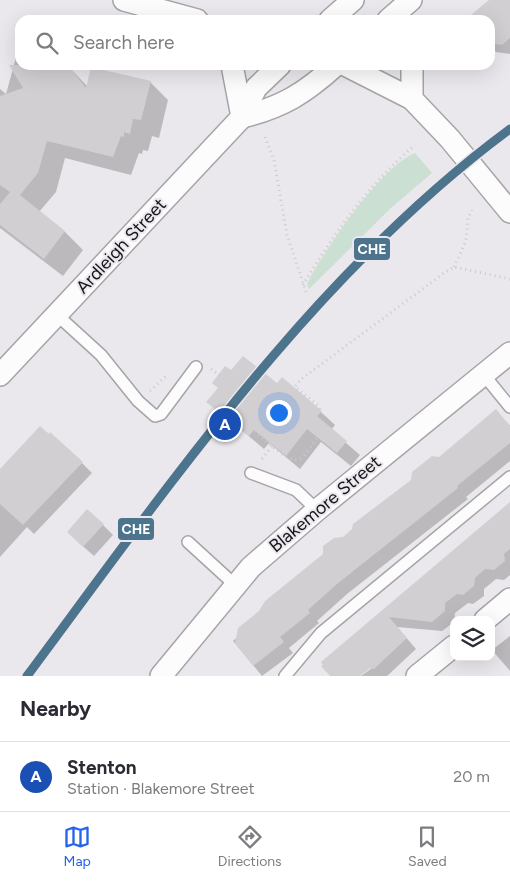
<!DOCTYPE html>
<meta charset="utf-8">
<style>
:root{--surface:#fff;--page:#f2f2f3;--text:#2b2b33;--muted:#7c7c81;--line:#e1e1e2;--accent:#2563eb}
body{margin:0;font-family:Figtree,sans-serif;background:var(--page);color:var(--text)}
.controls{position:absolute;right:15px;bottom:15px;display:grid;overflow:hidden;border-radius:10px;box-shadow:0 5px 20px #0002}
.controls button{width:45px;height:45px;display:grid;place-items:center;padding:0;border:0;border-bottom:1px solid var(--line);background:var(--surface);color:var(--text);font:25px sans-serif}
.you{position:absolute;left:278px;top:412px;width:18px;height:18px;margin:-12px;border:4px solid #fff;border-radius:50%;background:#1a73e8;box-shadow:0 0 0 8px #1a73e833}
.badge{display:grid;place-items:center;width:32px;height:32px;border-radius:50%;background:var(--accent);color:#fff;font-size:16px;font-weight:700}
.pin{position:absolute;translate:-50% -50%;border:2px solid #fff;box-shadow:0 1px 5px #0006}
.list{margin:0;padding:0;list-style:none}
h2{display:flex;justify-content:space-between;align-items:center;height:65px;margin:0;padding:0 20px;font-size:21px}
h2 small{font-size:16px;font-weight:400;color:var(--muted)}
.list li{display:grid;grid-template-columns:32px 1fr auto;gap:15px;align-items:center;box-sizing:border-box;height:70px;padding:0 20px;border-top:1px solid var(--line)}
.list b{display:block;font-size:19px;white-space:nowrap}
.list p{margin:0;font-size:16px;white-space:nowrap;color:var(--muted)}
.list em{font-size:16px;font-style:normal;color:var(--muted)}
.icon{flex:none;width:28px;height:28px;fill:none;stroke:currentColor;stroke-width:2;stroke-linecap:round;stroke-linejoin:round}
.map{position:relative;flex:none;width:510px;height:676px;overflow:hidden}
.search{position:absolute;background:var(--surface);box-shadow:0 5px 20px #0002;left:15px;right:15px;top:15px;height:55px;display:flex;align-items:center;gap:12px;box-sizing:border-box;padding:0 18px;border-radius:15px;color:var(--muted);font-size:19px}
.sheet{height:135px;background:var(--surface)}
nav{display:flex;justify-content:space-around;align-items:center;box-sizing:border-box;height:70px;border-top:1px solid var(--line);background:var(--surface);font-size:14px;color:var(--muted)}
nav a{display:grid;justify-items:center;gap:2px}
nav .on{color:var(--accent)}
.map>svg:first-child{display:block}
.green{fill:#cbe0d3}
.shadow{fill:#0003}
.building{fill:#d1cfd2}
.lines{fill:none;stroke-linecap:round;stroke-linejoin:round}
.lane-casing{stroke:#a6a4a7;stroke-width:14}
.street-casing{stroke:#a6a4a7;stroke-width:24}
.path{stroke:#cacacb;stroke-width:3;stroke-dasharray:1 4;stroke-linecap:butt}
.lane{stroke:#fcfcfc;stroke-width:11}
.street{stroke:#fcfcfc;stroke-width:21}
.rail-1-casing{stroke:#ece7ee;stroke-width:12}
.rail-1{stroke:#4c748c;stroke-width:9}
.labels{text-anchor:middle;stroke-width:4;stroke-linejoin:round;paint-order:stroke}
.street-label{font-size:18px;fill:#161416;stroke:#ece7ee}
.line-badge{stroke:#ece7ee;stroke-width:2}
.badge-label{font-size:14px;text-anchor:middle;font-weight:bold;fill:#fff}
</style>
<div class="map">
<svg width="510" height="676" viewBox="0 0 510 676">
<rect width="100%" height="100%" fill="#ebe8ed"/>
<path class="green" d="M 415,153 L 432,173 L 391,208 L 309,289 L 307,284 L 311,276 C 329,244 382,166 415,153 Z"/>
<g class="shadow">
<path d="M 491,0 L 510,0 L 510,54 L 496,52 L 490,46 L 490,20 L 468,20 Z"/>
<path d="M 18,50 L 20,65 L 67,65 L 87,86 L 150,82 L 168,100 L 159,138 L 152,136 L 148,151 L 143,150 L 142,154 L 139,153 L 131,175 L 65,158 L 56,192 L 39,212 L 65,232 L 83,250 L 63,276 L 0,228 L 0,89 L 6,94 Z"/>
<path d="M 231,372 L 277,385 L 321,412 L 335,425 L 331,430 L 360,455 L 351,466 L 321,442 L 300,469 L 269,443 L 264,449 L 208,402 Z"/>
<path d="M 496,411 L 510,426 L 510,461 L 466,497 L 468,499 L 347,594 L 317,621 L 319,623 L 289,648 L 293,653 L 262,676 L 233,641 L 343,538 Z"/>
<path d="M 82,463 L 92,473 L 34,534 L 27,527 L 0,557 L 0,471 Z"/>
<path d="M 510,509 L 510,575 L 504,580 L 496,579 L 484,589 L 484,596 L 473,604 L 468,603 L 455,613 L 454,622 L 442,631 L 397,627 L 416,649 L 387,676 L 361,676 L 376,665 L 374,663 L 357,676 L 332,676 L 323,666 Z"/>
<path d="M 103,525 L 113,535 L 94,556 L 78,542 Z"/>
<path d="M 510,636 L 510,671 L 492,650 Z"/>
</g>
<g class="building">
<path d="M 489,0 L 510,0 L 510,38 L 502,45 L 490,43 L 490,20 L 465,20 Z"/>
<path d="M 9,65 L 68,65 L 86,88 L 91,67 L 151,81 L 141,120 L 133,119 L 130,134 L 124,132 L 124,137 L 121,136 L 113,157 L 47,141 L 38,173 L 20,195 L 65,231 L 44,259 L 0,225 L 0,204 L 10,192 L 0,185 L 0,96 L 23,88 Z"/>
<path d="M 243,356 L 277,383 L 282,377 L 322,411 L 317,416 L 347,441 L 337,453 L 307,429 L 286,456 L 254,430 L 249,436 L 206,402 L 218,388 L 212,383 L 225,366 L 231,370 Z"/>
<path d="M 496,409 L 510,426 L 510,443 L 457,486 L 458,488 L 337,584 L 308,610 L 310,613 L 280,637 L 284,642 L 253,666 L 235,643 L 238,628 L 259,611 L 265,601 L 323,554 L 323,546 L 334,538 L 343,537 L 352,529 L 353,524 L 411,480 L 412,472 L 432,456 L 439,457 Z"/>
<path d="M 40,426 L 49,434 L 50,432 L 83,462 L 23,525 L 0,504 L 0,469 Z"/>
<path d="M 510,502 L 510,549 L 504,554 L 505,561 L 494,570 L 485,569 L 475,578 L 474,586 L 463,595 L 457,594 L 445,603 L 445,611 L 432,622 L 389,617 L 407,638 L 374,669 L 370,668 L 360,676 L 330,676 L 321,666 L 323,665 L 321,662 Z"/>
<path d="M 87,509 L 104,524 L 83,547 L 67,532 Z"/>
</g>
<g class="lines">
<g class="lane-casing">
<g id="lane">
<path d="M 56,314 L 101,355 L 138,401 L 155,416 L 161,414 L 196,367"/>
<path d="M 484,375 L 510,407"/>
<path d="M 251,473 L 296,490 L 317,510"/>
<path d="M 188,542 L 235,585"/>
<path d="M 285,676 L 321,633 L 510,477"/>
</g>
</g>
<g class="street-casing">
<g id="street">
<path d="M 124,0 L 197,20"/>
<path d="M 330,20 L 353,0"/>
<path d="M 388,20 L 411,0"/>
<path d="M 232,65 L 242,117"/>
<path d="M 345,65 L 412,99 L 450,139 L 510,212"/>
<path d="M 412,99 L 412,65"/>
<path d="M 242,117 C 283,107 305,93 336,65"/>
<path d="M 0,375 L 242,117 L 256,88 L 280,65"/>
<path d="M 485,620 L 510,599"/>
<path d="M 161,676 L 251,567 L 317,510 L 510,353"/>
<path d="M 417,676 L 454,646"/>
</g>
</g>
<g class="path">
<path d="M 265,137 L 274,160 L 287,235 L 306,292"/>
<path d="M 454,267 L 466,241 L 468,218 L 472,210"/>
<path d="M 303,285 C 334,233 369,184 415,145"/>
<path d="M 211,369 L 228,381"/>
<path d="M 150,391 L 166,376"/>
<path d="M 320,409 L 319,406 L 295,387 L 300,380 L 444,273 L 454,267 L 510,279"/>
<path d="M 255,431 C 263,438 288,464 299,459 C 306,456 312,444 317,438"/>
<path d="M 262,459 L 272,446"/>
</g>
<use href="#lane" class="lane"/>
<use href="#street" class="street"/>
<g class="rail-1-casing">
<path id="rail-1" d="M 27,676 C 170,484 315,273 510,129"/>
</g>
<use href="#rail-1" class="rail-1"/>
</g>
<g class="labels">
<g class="street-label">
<text transform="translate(121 246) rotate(-47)" y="6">Ardleigh Street</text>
<text transform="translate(325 504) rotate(-40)" y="6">Blakemore Street</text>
</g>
</g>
<g class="line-badge">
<rect x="353" y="237" width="38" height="24" rx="5" fill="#4c748c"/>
<rect x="117" y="517" width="38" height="24" rx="5" fill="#4c748c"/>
</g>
<g class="badge-label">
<text x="372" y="254">CHE</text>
<text x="136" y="534">CHE</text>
</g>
</svg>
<div class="controls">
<button><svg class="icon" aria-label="layers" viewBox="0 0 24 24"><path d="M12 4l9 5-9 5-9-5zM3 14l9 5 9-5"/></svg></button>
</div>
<div class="you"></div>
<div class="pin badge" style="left:225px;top:424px;background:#1a4fb4">A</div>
<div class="search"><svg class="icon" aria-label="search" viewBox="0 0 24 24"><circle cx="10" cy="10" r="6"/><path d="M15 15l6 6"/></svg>Search here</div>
</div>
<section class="sheet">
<h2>Nearby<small></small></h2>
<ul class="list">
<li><span class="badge" style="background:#1a4fb4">A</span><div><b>Stenton</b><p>Station · Blakemore Street</p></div><em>20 m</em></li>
</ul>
</section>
<nav>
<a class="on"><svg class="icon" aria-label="map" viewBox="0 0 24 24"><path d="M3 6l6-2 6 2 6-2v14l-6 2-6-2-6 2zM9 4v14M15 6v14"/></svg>Map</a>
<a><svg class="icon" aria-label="directions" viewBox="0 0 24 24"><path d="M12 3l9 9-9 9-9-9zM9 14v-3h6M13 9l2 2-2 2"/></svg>Directions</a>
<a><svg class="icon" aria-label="saved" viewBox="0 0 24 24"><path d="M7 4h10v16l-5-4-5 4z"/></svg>Saved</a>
</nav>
